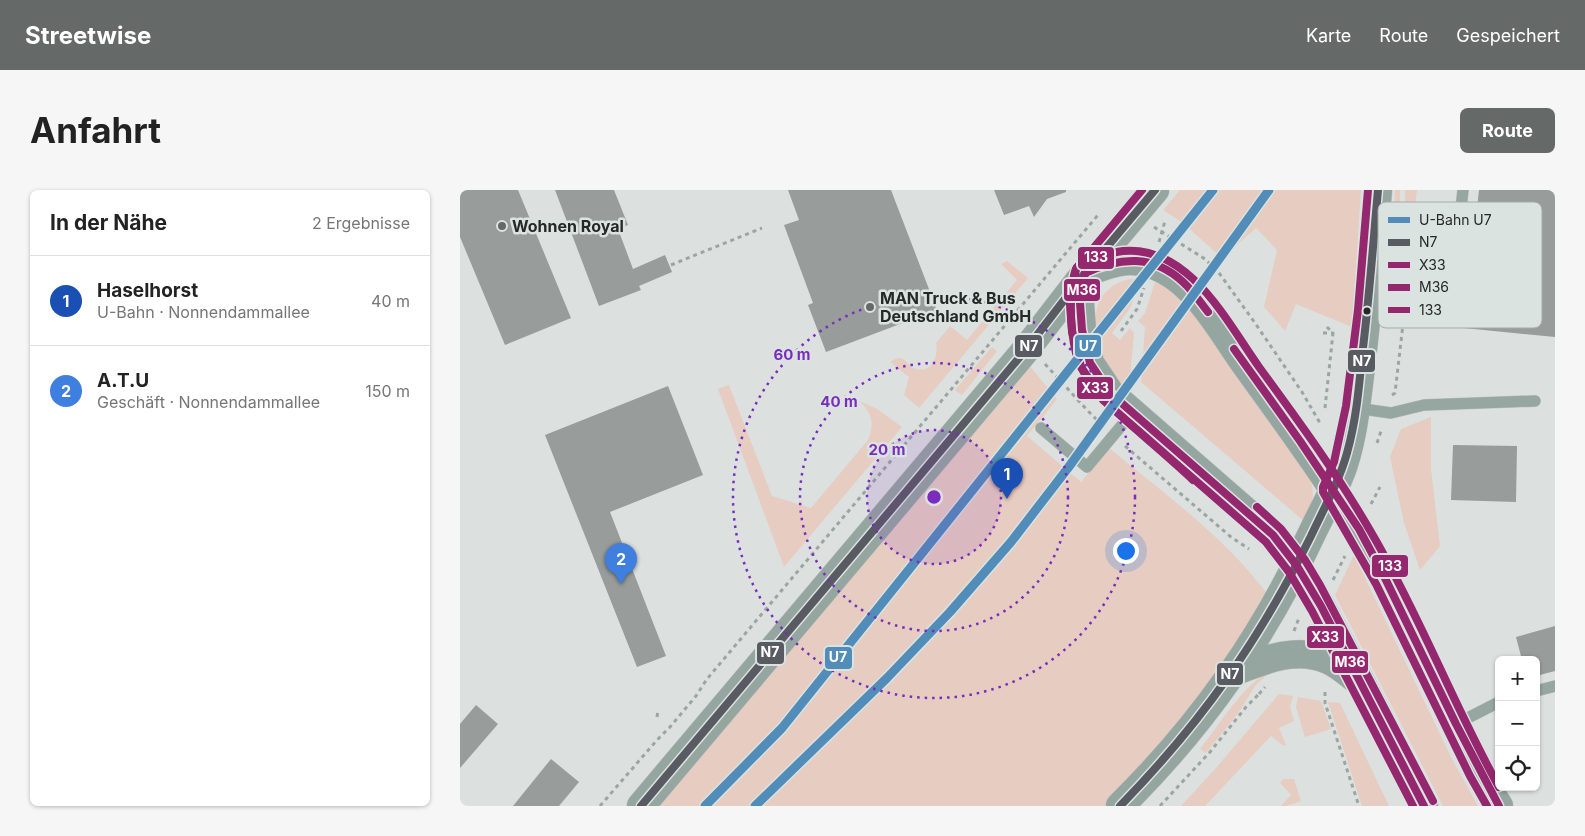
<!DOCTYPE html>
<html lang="de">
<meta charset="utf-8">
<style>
:root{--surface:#fff;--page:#f6f6f6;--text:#222;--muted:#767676;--line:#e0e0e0;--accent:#656967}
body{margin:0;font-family:Inter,sans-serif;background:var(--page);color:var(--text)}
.controls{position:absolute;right:15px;bottom:15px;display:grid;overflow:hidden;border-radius:8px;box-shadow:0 1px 4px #0004}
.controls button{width:45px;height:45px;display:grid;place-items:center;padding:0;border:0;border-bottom:1px solid var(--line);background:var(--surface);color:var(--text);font:25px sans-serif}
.you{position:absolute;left:665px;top:360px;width:18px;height:18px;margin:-12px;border:4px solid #fff;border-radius:50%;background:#1a73e8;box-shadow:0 0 0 8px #1a73e833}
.badge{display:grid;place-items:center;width:32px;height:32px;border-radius:50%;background:var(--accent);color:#fff;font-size:16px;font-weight:700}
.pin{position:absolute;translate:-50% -41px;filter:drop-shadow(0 1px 2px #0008)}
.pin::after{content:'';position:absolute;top:26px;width:18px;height:15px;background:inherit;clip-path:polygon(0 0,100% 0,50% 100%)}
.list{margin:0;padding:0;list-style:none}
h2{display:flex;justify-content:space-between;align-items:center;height:65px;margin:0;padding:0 20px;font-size:21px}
h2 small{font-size:16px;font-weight:400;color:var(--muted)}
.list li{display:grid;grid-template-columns:32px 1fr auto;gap:15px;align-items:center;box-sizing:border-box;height:90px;padding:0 20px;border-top:1px solid var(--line)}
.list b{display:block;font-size:19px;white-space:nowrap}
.list p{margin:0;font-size:16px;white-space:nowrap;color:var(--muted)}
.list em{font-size:16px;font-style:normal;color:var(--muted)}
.icon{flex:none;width:28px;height:28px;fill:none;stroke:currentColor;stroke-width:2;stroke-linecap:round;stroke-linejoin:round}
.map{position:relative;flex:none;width:1095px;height:616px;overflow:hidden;border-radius:8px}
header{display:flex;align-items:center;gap:30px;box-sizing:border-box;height:70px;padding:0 25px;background:var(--accent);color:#fff}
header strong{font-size:24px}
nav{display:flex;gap:28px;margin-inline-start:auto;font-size:18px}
.intro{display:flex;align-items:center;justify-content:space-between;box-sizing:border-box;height:120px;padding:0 30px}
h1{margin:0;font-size:35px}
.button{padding:12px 22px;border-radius:8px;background:var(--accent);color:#fff;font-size:18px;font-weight:700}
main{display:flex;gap:30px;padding:0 30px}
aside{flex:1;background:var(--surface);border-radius:8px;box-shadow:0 1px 4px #0004}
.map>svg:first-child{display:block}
.green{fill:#e6ccc1}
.building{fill:#989c9a}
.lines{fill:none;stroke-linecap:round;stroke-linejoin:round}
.service-casing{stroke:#bcbfbe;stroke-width:12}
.secondary-casing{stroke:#bcbfbe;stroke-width:29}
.path{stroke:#9ba6a3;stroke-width:3;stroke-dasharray:4 4;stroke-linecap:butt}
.service{stroke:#96a6a1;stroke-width:11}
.secondary{stroke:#95a59f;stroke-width:28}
.bus-1-casing{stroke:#dae3e0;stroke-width:11}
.bus-2-casing{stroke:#dae3e0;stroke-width:11}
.bus-3-casing{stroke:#dae3e0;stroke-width:11}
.bus-4-casing{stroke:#dae3e0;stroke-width:11}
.bus-1{stroke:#595b62;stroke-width:8}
.bus-2{stroke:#95276e;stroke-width:8}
.bus-3{stroke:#95276e;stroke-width:8}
.bus-4{stroke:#95276e;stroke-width:8}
.metro-1-casing{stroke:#dae3e0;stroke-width:12}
.metro-1{stroke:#528dba;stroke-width:9}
.ring{fill:none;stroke:#7b2cbf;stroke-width:2.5;stroke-dasharray:2.5 5}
.poi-dot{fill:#656967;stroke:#dae3e0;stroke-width:2}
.bus-dot{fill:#252827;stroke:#dae3e0;stroke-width:2}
.labels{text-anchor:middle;stroke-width:5;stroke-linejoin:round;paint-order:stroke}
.poi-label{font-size:16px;font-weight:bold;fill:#252827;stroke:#dae3e0;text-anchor:start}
.key{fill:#dae3e0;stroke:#a4aba8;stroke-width:1}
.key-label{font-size:14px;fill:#252827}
.centre{fill:#7b2cbf;stroke:#dae3e0;stroke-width:2.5}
.ring-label{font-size:15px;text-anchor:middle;font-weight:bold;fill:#7b2cbf;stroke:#dae3e0;stroke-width:5;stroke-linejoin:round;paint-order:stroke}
.line-badge{stroke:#dae3e0;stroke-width:2}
.badge-label{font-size:14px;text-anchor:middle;font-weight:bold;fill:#fff}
</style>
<header>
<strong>Streetwise</strong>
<nav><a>Karte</a><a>Route</a><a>Gespeichert</a></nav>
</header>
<div class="intro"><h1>Anfahrt</h1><a class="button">Route</a></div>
<main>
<aside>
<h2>In der Nähe<small>2 Ergebnisse</small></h2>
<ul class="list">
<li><span class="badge" style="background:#1a4fb4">1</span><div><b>Haselhorst</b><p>U-Bahn · Nonnendammallee</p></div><em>40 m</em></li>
<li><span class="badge" style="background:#3f7fe0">2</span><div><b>A.T.U</b><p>Geschäft · Nonnendammallee</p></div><em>150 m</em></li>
</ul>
</aside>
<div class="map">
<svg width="1095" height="616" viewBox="0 0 1095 616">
<rect width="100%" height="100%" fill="#dce1df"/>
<g class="green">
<path d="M 720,0 L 901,0 L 892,137 L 836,114 L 825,141 L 804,117 L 817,60 L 796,38 L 762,68 L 723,33 L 703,20 Z"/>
<path d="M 935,0 L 940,0 L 940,19 L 945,41 L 939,86 L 932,85 Z"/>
<path d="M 945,0 L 957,0 L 952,41 L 950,43 L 945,19 Z"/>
<path d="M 547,71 L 568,88 L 459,218 L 444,205 L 449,187 L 430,172 C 433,170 436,168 441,168 C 446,170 448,175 453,178 C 471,185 479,168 476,153 L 490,136 L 507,150 L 557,90 L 541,74 Z"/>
<path d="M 679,88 L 671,117 L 652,143 L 660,150 L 670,138 L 674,143 L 669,201 C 659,192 648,180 643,167 C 627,131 634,91 679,88 Z"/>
<path d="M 695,92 L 715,102 L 749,142 L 851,291 C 855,307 852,318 845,332 L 681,192 L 685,137 L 678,131 L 685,123 Z"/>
<path d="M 532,157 L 537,161 L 502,205 L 495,200 Z"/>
<path d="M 568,174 L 597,209 L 567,246 L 621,292 L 649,258 C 705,304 766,348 809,406 L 783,447 L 698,561 L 646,616 L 194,616 Z"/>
<path d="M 269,195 L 312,306 L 351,318 L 408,250 C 415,234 412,222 399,211 L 417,219 L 442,237 L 324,377 L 258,199 Z"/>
<path d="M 971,227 L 971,279 L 980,356 L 960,380 L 944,333 L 930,267 L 941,239 Z"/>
<path d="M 894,365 L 991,567 L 1018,616 L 983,616 L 875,405 Z"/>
<path d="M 813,479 L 795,496 L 779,522 L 746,563 L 740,559 C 761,533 783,494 813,479 Z"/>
<path d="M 819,504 L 833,506 L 830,517 L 834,531 L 819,538 L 826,555 L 824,556 L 811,546 L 745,616 L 721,616 L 755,579 Z"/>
<path d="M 838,507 L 861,511 L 871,539 L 845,547 L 836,517 Z"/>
<path d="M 868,512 L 880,513 L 929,616 L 902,616 Z"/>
<path d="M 823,589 L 834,589 L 841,611 L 826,616 L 821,616 L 831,605 L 820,593 Z"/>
</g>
<g class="building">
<path d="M 0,0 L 58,0 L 111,128 L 45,155 L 0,47 Z"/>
<path d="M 95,0 L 154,0 L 168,35 L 158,39 L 173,79 L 205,65 L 212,82 L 179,96 L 181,100 L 139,116 Z"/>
<path d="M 328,0 L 431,0 L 477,120 L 366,162 L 348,115 L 353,113 L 324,35 L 339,30 Z"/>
<path d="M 534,0 L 606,0 L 606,2 L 587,9 L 574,27 L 569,16 L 544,25 Z"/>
<path d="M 1019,0 L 1095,0 L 1095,147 L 1004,138 Z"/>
<path d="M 208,196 L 243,285 L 150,322 L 206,466 L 177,477 L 85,245 Z"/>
<path d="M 993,255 L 1057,256 L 1056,312 L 991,310 Z"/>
<path d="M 1095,436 L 1095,481 L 1076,486 L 1076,470 L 1062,470 L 1056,447 Z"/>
<path d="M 16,515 L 38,534 L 0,578 L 0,534 Z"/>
<path d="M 91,569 L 119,592 L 99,616 L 53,616 Z"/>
</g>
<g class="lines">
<g class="service-casing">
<g id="service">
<path d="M 990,122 L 1003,0"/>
<path d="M 896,218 L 931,223 L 964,215 L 1075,211"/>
<path d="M 581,238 L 627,277 L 672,223"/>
<path d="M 1076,501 L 1095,496"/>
<path d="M 996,534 L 1039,512"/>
</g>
</g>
<g class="secondary-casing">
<g id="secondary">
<path d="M 625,83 C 654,72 674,64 704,80 C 738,97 763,143 785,174 C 833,241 884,308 922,382 C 952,439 978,499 1007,556 C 1017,576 1026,597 1039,616"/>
<path d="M 625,83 L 620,113 L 622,140 L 630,173 L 650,203 L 813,345 L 837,376 L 861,416 L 902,494 L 964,616"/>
<path d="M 776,481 C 804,470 837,456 868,470 C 878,474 888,483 897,490"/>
<path d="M 181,616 L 564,162 L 625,83 L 695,0"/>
<path d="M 660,616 C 743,534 805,445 854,339 C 864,318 877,296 884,274 C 894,243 897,209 901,177 C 908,118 913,59 918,0"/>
</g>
</g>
<g class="path">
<path d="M 694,37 L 745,69 L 759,83 L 795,133 L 842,202 L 860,233"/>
<path d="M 699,52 L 705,31"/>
<path d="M 211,75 L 302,38"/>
<path d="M 661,141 L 677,119 L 684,98"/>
<path d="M 863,143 L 873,143"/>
<path d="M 585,174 L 627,220 L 642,235"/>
<path d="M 932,205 L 935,203 L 945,117 L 942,99 L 948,42 L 943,17"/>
<path d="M 865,218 L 873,143 L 866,136"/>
<path d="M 917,253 L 922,238"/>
<path d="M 665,256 L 771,347 L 789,359"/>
<path d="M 911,314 L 920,297"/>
<path d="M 873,390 L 885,366"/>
<path d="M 834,441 L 839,428"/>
<path d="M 865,502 L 865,513 L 899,616"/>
<path d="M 799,504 L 805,497"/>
<path d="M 197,527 L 198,520"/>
<path d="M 140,616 L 197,550 L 210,537 L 236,506 L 247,489 L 638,25"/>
<path d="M 700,616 L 750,562 L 786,517 L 799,504"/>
</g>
<use href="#service" class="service"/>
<use href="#secondary" class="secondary"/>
<g class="bus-1-casing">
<g id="bus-1">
<path d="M 181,616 L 564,162 L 625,83 L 695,0"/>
<path d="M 660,616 C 742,532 799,451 851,346 C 864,318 879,292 887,263 C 896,231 899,198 902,166 C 909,111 913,55 918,0"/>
</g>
</g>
<g class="bus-2-casing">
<g id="bus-2">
<path d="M 682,0 L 616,79 L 610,114 L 612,142 L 621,177 L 643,210 L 806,352 L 829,382 L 852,421 L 953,616"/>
<path d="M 908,0 L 898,120 L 886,216 L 874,272 L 863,297 L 863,302 L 916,394 L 1010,586 L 1027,616"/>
</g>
</g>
<g class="bus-3-casing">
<g id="bus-3">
<path d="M 748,122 C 740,112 733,101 723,92 C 693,64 660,67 625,83 L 620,113 L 622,140 L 630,173 L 650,203 L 813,345 L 837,376 L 861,416 L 964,616"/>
<path d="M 774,159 L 840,251 L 899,339 L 922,382 L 996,534 L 1039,616"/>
</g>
</g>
<g class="bus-4-casing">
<g id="bus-4">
<path d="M 733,290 C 715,273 696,257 678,241 C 656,222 635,204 622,179 C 612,161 609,121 612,101 C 613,94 613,83 617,77 C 622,70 654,62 663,61 C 729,55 767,132 799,177 C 840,233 881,289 915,349 C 961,429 994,516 1039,597"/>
<path d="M 797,317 L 821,339 L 845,370 L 860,395 L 973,611"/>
</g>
</g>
<use href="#bus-1" class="bus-1"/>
<use href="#bus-2" class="bus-2"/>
<use href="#bus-3" class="bus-3"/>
<use href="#bus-4" class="bus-4"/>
<g class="metro-1-casing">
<g id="metro-1">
<path d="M 245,616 L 322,538 L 753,0"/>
<path d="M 295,616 L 427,488 L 490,422 L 551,352 L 608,278 L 809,0"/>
</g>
</g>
<use href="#metro-1" class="metro-1"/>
</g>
<circle cx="474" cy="307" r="67" fill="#7b2cbf" fill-opacity=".12"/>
<g class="ring">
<circle cx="474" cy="307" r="67"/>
<circle cx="474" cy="307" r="134"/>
<circle cx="474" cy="307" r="201"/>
</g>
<g class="poi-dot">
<circle cx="42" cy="36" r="5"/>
<circle cx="410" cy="117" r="5"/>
</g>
<circle class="bus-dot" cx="907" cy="121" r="4.5"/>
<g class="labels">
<g class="poi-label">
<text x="52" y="42">Wohnen Royal</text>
<text x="420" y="114">MAN Truck &amp; Bus<tspan x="420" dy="18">Deutschland GmbH</tspan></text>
</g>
</g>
<rect x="918" y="12" width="164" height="126" rx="8" class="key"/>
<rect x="928" y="27" width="22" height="6" fill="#528dba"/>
<rect x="928" y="49" width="22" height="7" fill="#595b62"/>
<rect x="928" y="72" width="22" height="6" fill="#95276e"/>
<rect x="928" y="94" width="22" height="7" fill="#95276e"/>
<rect x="928" y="117" width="22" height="6" fill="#95276e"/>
<g class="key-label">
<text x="959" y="35">U-Bahn U7</text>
<text x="959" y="57">N7</text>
<text x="959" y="80">X33</text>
<text x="959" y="102">M36</text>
<text x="959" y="125">133</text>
</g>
<circle cx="474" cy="307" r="8" class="centre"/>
<g class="ring-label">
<text x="332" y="170">60 m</text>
<text x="379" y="217">40 m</text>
<text x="427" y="265">20 m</text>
</g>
<g class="line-badge">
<rect x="617" y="56" width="38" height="24" rx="5" fill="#95276e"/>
<rect x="603" y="88" width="38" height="24" rx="5" fill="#95276e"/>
<rect x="554" y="144" width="29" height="24" rx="5" fill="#595b62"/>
<rect x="614" y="144" width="28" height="24" rx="5" fill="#528dba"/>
<rect x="887" y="159" width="29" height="24" rx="5" fill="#595b62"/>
<rect x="616" y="186" width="38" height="24" rx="5" fill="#95276e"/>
<rect x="911" y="364" width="38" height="24" rx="5" fill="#95276e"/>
<rect x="846" y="435" width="39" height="24" rx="5" fill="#95276e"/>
<rect x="296" y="451" width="29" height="24" rx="5" fill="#595b62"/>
<rect x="364" y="456" width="29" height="24" rx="5" fill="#528dba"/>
<rect x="871" y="460" width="38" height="24" rx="5" fill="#95276e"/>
<rect x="756" y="472" width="28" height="24" rx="5" fill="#595b62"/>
</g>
<g class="badge-label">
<text x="636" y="72">133</text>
<text x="622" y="105">M36</text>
<text x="569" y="161">N7</text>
<text x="628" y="161">U7</text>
<text x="902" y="176">N7</text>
<text x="635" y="203">X33</text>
<text x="930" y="381">133</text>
<text x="865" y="452">X33</text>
<text x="310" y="467">N7</text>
<text x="378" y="472">U7</text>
<text x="890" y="477">M36</text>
<text x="770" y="489">N7</text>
</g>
</svg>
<div class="controls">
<button>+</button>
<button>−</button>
<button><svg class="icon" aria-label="locate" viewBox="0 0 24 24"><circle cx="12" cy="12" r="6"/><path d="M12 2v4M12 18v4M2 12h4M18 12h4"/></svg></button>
</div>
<div class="you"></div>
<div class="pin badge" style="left:547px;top:309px;background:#1a4fb4">1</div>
<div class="pin badge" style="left:161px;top:394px;background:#3f7fe0">2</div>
</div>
</main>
